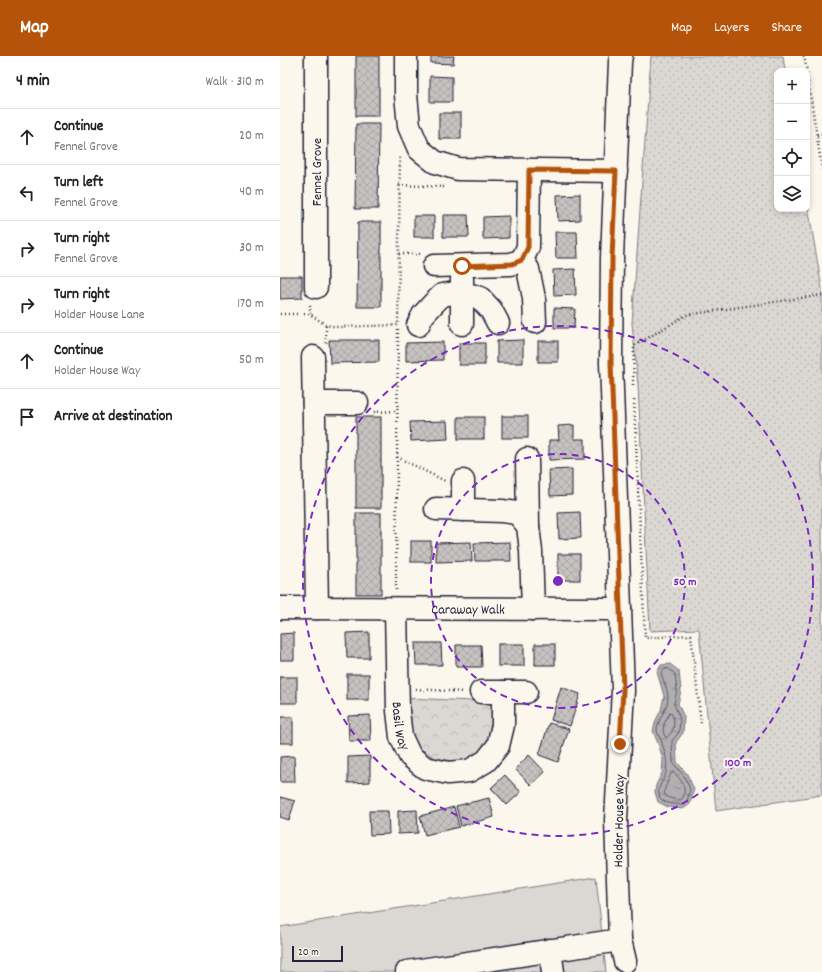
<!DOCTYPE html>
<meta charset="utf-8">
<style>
:root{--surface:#fff;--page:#f2f2f2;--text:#202124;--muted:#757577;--line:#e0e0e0;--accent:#b45309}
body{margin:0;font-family:Dekko,sans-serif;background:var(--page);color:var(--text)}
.controls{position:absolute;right:12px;top:12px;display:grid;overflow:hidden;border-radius:8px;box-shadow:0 2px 6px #0003}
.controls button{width:36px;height:36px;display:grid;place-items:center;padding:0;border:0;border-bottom:1px solid var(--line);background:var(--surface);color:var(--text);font:20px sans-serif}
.scale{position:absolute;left:12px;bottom:10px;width:51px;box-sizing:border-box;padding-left:4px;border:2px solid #22223b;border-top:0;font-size:11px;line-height:14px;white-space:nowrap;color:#22223b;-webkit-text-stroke:3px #fbf7ec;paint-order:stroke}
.stop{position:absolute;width:12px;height:12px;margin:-9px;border:3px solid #b45309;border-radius:50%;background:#fff}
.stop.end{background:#b45309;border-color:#fff;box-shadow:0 1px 4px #0008}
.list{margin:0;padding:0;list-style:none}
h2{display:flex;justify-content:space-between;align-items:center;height:52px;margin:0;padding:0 16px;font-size:17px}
h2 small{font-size:13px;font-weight:400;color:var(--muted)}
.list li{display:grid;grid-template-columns:26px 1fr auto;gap:12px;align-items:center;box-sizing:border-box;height:56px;padding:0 16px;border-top:1px solid var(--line)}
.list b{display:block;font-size:15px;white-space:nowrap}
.list p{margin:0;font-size:13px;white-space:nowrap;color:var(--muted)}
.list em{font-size:13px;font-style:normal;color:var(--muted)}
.icon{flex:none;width:22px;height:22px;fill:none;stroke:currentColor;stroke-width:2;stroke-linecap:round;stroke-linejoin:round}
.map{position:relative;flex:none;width:542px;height:916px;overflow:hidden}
header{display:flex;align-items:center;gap:24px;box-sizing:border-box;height:56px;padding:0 20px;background:var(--accent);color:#fff}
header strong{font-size:19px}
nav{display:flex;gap:22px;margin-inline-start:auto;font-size:14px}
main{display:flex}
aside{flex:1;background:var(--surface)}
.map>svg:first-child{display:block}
.grass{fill:url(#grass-dots);stroke:#7e7d87}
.forest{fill:url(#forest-crowns);stroke:#7e7d87}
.garden{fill:#dbd8d3;stroke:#7e7d87}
.water{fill:url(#water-ripples);stroke:#787681}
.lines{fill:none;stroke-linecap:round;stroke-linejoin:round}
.shore{stroke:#5b5a6a;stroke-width:1}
.building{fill:url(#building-cross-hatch);stroke:#22223b}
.minor-casing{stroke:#22223b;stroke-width:25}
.path{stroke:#22223b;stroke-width:2.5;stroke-dasharray:1 3;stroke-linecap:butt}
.minor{stroke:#fbf7ec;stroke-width:22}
.route{stroke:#b45309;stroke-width:5}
.ring{fill:none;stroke:#7b2cbf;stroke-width:2;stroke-dasharray:7 5}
.labels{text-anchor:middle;stroke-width:4;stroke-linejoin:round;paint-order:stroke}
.street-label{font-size:14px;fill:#22223b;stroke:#fbf7ec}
.centre{fill:#7b2cbf;stroke:#fbf7ec;stroke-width:2}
.ring-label{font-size:12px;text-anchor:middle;font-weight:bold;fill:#7b2cbf;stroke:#fbf7ec;stroke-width:4;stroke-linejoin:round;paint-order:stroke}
</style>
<header>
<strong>Map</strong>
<nav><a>Map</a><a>Layers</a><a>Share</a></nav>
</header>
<main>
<aside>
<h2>4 min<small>Walk · 310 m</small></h2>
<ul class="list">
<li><svg class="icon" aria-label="ahead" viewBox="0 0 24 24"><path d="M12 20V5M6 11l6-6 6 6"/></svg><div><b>Continue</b><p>Fennel Grove</p></div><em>20 m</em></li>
<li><svg class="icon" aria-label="left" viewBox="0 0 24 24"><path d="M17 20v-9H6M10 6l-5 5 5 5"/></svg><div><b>Turn left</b><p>Fennel Grove</p></div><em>40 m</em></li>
<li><svg class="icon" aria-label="right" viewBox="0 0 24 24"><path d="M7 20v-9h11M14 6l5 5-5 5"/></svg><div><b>Turn right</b><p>Fennel Grove</p></div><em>30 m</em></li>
<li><svg class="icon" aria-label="right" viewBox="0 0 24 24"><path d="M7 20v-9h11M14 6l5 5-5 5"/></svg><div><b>Turn right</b><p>Holder House Lane</p></div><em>170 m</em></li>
<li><svg class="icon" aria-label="ahead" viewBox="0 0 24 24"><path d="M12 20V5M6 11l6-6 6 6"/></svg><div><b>Continue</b><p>Holder House Way</p></div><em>50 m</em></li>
<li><svg class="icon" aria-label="arrive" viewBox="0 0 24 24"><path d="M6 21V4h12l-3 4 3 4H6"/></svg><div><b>Arrive at destination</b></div></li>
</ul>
</aside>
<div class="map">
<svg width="542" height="916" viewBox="0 0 542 916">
<defs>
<pattern id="grass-dots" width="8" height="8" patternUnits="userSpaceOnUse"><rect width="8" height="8" fill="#dbd8d3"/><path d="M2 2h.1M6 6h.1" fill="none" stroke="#bcb9b6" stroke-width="1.8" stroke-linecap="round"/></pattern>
<pattern id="forest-crowns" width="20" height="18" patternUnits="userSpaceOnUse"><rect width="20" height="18" fill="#dbd8d3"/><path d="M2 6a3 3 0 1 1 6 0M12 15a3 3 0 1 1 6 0" fill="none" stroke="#bcb9b6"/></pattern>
<pattern id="water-ripples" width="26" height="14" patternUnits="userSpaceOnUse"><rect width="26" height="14" fill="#b1aeb0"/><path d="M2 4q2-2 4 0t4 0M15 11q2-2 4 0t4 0" fill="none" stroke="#908d90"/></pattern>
<pattern id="building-cross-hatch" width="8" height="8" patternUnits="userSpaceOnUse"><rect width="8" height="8" fill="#c6c2c0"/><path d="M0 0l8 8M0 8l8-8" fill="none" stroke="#aaa6a6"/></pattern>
</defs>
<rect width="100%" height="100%" fill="#fbf7ec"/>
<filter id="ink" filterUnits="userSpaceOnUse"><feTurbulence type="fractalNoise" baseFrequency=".025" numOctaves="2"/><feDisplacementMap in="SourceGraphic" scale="8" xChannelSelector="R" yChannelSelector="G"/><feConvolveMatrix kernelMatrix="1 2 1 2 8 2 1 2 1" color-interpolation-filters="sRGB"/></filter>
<g filter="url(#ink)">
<path class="grass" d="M 371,0 L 503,0 L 505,15 L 497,15 L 497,153 L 527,153 L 527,144 L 542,233 L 542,739 L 436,755 L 419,573 L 370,575 L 358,329 L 352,267 Z"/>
<path class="forest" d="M 127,642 L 214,646 L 212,686 L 196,699 L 179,706 L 155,702 L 135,689 L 129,670 Z"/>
<path class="garden" d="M 316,821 L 326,916 L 0,916 L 0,871 Z"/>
<path class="water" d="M 390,608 L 399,615 L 401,634 L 398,648 L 404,661 L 403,677 L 396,686 L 397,706 L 407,718 L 414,733 L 410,748 L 403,753 L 388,751 L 378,746 L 375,736 L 376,729 L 382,717 L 383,704 L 379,690 L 373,675 L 376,664 L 381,654 L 384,640 L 377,616 L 381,609 Z"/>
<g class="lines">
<g class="shore">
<path d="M 389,613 L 395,618 L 397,634 L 394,648 L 400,663 L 399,676 L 392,685 L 393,706 L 394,708 L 404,720 L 410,733 L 407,746 L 402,749 C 395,748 386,748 381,743 C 374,734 384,725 386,717 C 388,707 385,696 382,687 C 381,683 378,679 377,675 C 376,665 389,652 388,640 C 388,636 383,623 381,617 L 384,613 Z"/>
<path d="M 390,657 L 392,658 C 396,667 394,676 386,682 C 380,674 385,664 390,657 Z"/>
<path d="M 393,716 C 401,722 409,735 401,744 C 374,742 387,732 391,717 Z"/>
</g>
</g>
<g class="building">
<rect x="76" y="0" width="23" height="60"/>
<path d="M 151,0 L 174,0 L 173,8 L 151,7 Z"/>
<path d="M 150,20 L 172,21 L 172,46 L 150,46 Z"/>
<rect x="159" y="57" width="22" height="26"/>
<path d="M 76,68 L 99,68 L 98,153 L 75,153 Z"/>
<path d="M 300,138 L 300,164 L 278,165 L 277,139 Z"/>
<path d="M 163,159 L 188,159 L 189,181 L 163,181 Z"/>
<rect x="134" y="160" width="20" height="21"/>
<path d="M 229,160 L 229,182 L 203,183 L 203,161 Z"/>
<path d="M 78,166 L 101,166 L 101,251 L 77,251 Z"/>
<path d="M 275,176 L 297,176 L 298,202 L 276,202 Z"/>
<path d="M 295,213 L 296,239 L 274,240 L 273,214 Z"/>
<path d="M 0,220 L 22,220 L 22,242 L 0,243 Z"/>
<path d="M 274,252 L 295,253 L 294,272 L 274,272 Z"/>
<path d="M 49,284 L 99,284 L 99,306 L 50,307 Z"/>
<path d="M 243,284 L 243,307 L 217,307 L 217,285 Z"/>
<rect x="258" y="285" width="20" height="21"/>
<path d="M 163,286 L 163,304 L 126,305 L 126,287 Z"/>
<rect x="179" y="287" width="26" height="22"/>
<rect x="222" y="360" width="26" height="22"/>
<rect x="76" y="361" width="25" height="91"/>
<rect x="178" y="361" width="26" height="22"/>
<path d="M 167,365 L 168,383 L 131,385 L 130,366 Z"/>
<path d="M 294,369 L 294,383 L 305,383 L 305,403 L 269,404 L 269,384 L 279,384 L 278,370 Z"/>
<path d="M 292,413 L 292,439 L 270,440 L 269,414 Z"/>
<path d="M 300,456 L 301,482 L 279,483 L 278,457 Z"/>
<rect x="76" y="457" width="25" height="81"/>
<rect x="131" y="485" width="20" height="21"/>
<path d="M 191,486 L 192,505 L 156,506 L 156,487 Z"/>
<path d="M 230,486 L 231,505 L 195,505 L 194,487 Z"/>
<rect x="278" y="498" width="22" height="26"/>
<path d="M 89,576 L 89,602 L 67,602 L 66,577 Z"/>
<path d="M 14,577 L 14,604 L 0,604 L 0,578 Z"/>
<path d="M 135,587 L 161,587 L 162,609 L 136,609 Z"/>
<rect x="218" y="588" width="26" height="22"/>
<rect x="255" y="588" width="20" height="21"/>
<path d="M 176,589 L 201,589 L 202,611 L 176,611 Z"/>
<rect x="67" y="618" width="22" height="26"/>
<rect x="0" y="621" width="17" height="26"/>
<path d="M 281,631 L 300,638 L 290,670 L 271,664 Z"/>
<path d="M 90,659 L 91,685 L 69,685 L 68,660 Z"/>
<rect x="0" y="661" width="13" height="26"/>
<path d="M 269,667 L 289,673 L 278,706 L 259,699 Z"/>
<path d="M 249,699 L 265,716 L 251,729 L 235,713 Z"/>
<path d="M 14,700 L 15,726 L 0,726 L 0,701 Z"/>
<path d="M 90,700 L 90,726 L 68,727 L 68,701 Z"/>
<path d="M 225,719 L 241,736 L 227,749 L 211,732 Z"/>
<path d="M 0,741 L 15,745 L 9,764 L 0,761 Z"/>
<path d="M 209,742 L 214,761 L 181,770 L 176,750 Z"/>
<path d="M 174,751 L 179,771 L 145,779 L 140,760 Z"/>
<path d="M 137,754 L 138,777 L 118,778 L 118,755 Z"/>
<path d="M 89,755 L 108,755 L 109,778 L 90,779 Z"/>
</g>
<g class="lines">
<g class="minor-casing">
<g id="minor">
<path d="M 36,0 L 36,231"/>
<path d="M 126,0 L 126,39 L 129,70 L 139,93 L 155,106 L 178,113 L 336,115"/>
<path d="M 341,0 L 340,6 L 332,202 L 331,307 L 343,634 L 336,764 L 340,884 L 345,905"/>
<path d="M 242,204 L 248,213 L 254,242 L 255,266"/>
<path d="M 154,210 L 231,208 L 242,204 L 248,191 L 249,114"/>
<path d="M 182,223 L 182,268"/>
<path d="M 138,269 L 143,259 L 154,247 L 162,239 L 181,236 L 200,242 L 211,254 L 218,267"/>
<path d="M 33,301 L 37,552"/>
<path d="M 34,347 L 77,347"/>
<path d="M 247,403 L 248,470"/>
<path d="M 156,453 L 222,455 L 237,457 L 248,470 L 251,495 L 253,553"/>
<path d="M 183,454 L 183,425"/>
<path id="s1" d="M 0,552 L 340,553"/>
<path id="s2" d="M 116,553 L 118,655 L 121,681 L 130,700 L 145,712 L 168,717 L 189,715 L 206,705 L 218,690 L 223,669 L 223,636"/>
<path d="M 201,636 L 246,636"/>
<path d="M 270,894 L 273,916"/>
<path d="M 127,916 L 340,884"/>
</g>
</g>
<g class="path">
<path d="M 524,0 L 527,15"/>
<path d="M 527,18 L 542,113"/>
<path d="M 537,79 L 542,78"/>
<path d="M 119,129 L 165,131"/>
<path d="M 119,198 L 140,198"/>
<path d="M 0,258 L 30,258 L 46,269 L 58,271 L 118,269 L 120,99"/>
<path d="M 30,258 L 30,249"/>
<path d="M 46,287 L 46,269"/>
<path d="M 353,329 L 354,290 L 406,259 L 542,239"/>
<path d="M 354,344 L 365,582 L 411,579 L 421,667"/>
<path d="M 94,356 L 117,355"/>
<path d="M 117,401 L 165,425"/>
<path d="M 116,534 L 118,273"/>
<path d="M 136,633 L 183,636"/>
</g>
<use href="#minor" class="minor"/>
</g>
</g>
<g class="lines" filter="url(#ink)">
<path class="route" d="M 182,210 L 232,208 L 242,204 L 248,191 L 249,114 L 336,115 L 332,202 L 331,307 L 343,634 L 340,688"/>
</g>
<g class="ring">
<circle cx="278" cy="525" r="127"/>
<circle cx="278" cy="525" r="255"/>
</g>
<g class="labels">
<g class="street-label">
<text transform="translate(36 116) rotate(-90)" y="5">Fennel Grove</text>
<text dy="5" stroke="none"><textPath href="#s1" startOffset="188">Caraway Walk</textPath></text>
<text dy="5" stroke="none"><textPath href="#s2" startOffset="117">Basil Way</textPath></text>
<text transform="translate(338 765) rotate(-89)" y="5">Holder House Way</text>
</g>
</g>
<circle cx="278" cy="525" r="6" class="centre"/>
<g class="ring-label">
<text x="405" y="529">50 m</text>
<text x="458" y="710">100 m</text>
</g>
</svg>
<div class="controls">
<button>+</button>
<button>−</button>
<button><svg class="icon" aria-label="locate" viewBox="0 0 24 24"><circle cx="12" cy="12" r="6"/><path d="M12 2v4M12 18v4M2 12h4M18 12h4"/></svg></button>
<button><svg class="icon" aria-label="layers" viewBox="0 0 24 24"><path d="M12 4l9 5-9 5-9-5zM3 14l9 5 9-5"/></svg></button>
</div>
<div class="scale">20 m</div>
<div class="stop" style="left:182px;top:210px"></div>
<div class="stop end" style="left:340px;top:688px"></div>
</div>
</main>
